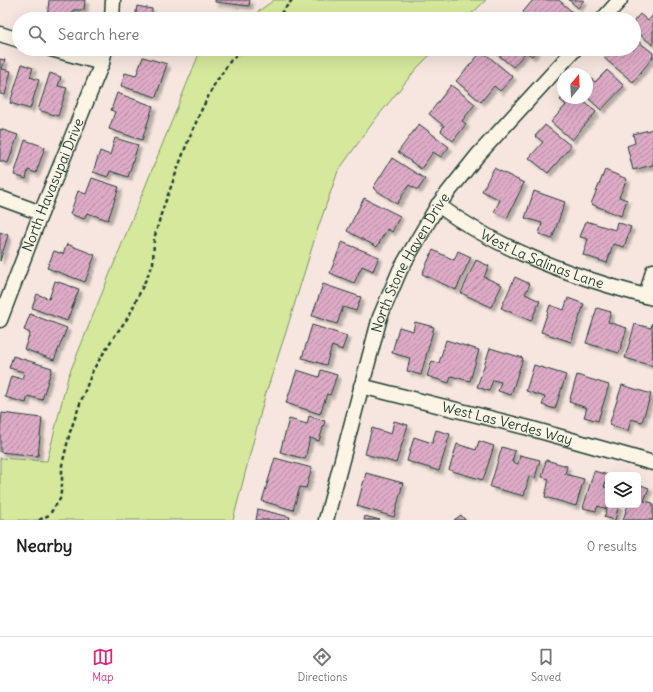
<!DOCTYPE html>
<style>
:root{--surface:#fff;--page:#f2f2f2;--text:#222;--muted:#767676;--line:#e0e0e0;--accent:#db2777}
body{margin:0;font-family:Delius,sans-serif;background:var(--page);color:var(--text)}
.controls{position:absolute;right:12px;bottom:12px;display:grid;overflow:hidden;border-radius:6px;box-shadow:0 4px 16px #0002}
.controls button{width:36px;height:36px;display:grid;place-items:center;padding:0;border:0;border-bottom:1px solid var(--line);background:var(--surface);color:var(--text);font:20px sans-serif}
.compass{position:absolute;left:557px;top:68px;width:36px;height:36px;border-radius:50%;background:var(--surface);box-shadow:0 4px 16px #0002;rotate:18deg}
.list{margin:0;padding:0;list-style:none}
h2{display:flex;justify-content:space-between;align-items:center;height:52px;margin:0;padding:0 16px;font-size:17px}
h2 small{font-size:13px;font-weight:400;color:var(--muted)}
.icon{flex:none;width:22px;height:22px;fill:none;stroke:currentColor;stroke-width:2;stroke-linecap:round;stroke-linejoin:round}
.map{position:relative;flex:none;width:653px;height:520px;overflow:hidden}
.search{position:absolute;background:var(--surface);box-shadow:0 4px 16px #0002;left:12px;right:12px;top:12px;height:44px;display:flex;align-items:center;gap:10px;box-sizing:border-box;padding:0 14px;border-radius:22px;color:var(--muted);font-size:15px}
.sheet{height:116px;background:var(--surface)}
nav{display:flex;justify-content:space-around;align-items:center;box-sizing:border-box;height:56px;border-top:1px solid var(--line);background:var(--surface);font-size:11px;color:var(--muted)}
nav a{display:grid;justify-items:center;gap:2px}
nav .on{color:var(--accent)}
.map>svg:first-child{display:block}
.green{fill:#d6e89c;stroke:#7a9268}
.building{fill:url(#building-hatch);stroke:#1f3d34;filter:url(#shadow)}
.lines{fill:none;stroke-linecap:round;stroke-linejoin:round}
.minor-casing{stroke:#1f3d34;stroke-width:17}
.path{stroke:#1f3d34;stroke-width:2.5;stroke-dasharray:4 3;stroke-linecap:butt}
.minor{stroke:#fcf5e5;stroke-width:14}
.labels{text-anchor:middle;stroke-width:4;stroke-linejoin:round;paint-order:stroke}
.street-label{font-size:14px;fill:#1f3d34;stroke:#fcf5e5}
</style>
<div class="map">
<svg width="653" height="520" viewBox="0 0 653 520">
<defs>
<pattern id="building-hatch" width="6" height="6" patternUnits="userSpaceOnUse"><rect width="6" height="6" fill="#deabc6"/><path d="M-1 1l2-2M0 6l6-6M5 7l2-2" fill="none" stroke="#b38ca2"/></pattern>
<filter id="shadow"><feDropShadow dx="3.5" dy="3.5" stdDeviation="1" flood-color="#0004"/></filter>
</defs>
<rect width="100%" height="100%" fill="#f6e6df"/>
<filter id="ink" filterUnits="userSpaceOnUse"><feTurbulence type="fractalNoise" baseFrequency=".025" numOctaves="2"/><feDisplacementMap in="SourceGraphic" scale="8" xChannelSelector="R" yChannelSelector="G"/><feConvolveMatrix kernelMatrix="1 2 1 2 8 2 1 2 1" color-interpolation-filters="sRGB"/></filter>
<g filter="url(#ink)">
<g class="green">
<path d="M 274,0 L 486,0 L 466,19 L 214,19 L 216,12 L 252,16 Z"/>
<path d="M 201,49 L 436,49 L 417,68 L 374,121 L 338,171 L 318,228 L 285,335 L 265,396 L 233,520 L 0,520 L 0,458 L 47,461 L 68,377 Z"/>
</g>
<g class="building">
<path d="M 49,0 L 85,0 L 84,10 L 73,10 L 72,19 L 47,19 Z"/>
<path d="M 215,0 L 250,0 L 249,6 L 215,2 Z"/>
<path d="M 533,0 L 559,0 L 572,12 L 566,19 L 559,19 L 554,15 L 550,19 L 530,19 L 523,12 Z"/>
<path d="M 569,0 L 584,0 L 578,8 Z"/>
<path d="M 137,6 L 152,9 L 152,15 L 171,19 L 135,19 Z"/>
<path d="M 640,14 L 648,21 L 653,15 L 653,45 L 634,30 L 634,21 Z"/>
<path d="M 634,38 L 653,53 L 653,57 L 633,82 L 604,58 L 612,49 L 634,49 Z"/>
<path d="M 150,49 L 166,49 L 166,51 Z"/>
<path d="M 491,49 L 537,49 L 532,56 L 526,52 L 513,67 Z"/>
<path d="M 482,51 L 513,77 L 500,91 L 494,86 L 481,102 L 456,81 Z"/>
<path d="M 143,57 L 167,64 L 156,97 L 121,86 L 125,73 L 136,76 Z"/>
<path d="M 0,59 L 5,60 L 2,69 L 11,71 L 5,95 L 0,94 Z"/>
<path d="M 22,64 L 33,68 L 30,77 L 39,80 L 30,109 L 10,103 Z"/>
<path d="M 607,70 L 624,86 L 601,110 L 587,97 L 587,75 L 595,82 Z"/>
<path d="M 50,73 L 61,77 L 58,86 L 67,88 L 58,116 L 38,110 Z"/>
<path d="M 451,85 L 475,104 L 462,121 L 466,124 L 453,141 L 441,131 L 444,126 L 429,114 Z"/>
<path d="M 117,93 L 153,106 L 142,140 L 109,129 L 115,112 L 111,110 Z"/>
<path d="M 563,96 L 563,98 L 580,98 L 596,112 L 572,140 L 551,122 L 566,105 L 560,100 Z"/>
<path d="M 419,124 L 449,147 L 441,157 L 433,152 L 421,169 L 398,152 Z"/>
<path d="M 545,125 L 571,146 L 548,173 L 529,158 L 543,142 L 535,136 Z"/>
<path d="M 0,129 L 18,135 L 8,163 L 0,161 Z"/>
<path d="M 653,129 L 653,165 L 633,170 L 627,146 L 635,143 L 633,134 Z"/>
<path d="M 115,138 L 138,145 L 128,177 L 110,171 L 108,177 L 93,172 L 100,151 L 110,155 Z"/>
<path d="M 25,140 L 45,147 L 36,173 L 28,170 L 26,179 L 14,175 Z"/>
<path d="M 392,158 L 425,179 L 418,190 L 409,185 L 397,204 L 373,188 Z"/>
<path d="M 494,168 L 524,183 L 507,218 L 494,212 L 500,200 L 482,191 Z"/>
<path d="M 605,170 L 627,179 L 619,197 L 627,200 L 621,216 L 591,204 Z"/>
<path d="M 92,178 L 119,187 L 108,220 L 87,213 L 84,219 L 70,214 L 78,191 L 86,194 Z"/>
<path d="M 534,191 L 565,202 L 552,239 L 539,234 L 542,223 L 525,218 Z"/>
<path d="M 364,198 L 400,216 L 392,232 L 387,229 L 377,247 L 347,231 Z"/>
<path d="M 586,221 L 615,230 L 617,222 L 631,227 L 624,247 L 613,244 L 607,263 L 583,255 L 588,239 L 580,237 Z"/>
<path d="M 0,232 L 8,235 L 0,261 Z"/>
<path d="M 342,242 L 379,257 L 373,271 L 362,266 L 354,283 L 330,273 Z"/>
<path d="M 67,244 L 95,255 L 85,282 L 47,268 L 54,251 L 63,254 Z"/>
<path d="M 433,250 L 454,260 L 458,251 L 471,257 L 456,290 L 422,274 Z"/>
<path d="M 476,260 L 489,266 L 484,277 L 502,285 L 491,307 L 461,293 Z"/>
<path d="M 515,277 L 530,284 L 525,294 L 540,301 L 531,321 L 501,308 Z"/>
<path d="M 55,281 L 79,289 L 67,321 L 32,308 L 37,294 L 49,299 Z"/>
<path d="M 323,284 L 361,297 L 356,311 L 343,307 L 337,324 L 312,316 Z"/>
<path d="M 568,298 L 584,304 L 571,342 L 541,332 L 550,305 L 564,310 Z"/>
<path d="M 597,308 L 611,312 L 608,322 L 627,328 L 619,353 L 586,343 Z"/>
<path d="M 30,314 L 67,328 L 54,360 L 24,349 L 30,333 L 24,330 Z"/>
<path d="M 415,322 L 434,327 L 421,375 L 407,371 L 410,358 L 392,353 L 399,327 L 413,331 Z"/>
<path d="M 652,323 L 653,366 L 625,358 L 635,324 L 651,328 Z"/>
<path d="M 312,325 L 347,336 L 342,350 L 332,346 L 326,365 L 302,358 Z"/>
<path d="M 446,340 L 479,350 L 470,381 L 451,376 L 449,383 L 427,376 L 432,361 L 439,363 Z"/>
<path d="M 490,348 L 523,358 L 511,395 L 498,391 L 501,382 L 493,380 L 489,391 L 477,387 Z"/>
<path d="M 13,356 L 52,368 L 42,400 L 28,396 L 26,403 L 5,397 L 11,376 L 22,379 L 24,372 L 9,368 Z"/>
<path d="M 534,365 L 566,375 L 555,409 L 542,405 L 545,397 L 526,391 Z"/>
<path d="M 297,370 L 319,377 L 321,370 L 337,375 L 330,395 L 327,394 L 320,414 L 286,403 Z"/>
<path d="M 577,375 L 609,385 L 598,421 L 584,417 L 587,408 L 569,402 Z"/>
<path d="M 622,385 L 651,394 L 642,422 L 631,419 L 628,431 L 609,425 Z"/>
<path d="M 2,413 L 42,418 L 38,456 L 0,452 L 0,432 Z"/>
<path d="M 309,416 L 325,421 L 319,441 L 310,438 L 305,459 L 280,452 L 289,419 L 307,424 Z"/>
<path d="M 394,421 L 408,425 L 396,463 L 365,454 L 372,428 L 391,434 Z"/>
<path d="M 436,430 L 450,434 L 439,471 L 407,461 L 414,437 L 432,443 Z"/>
<path d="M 479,441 L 494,446 L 483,480 L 449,470 L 457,444 L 476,450 Z"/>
<path d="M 502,447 L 515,451 L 512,462 L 518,464 L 520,455 L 540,460 L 535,478 L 529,476 L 524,496 L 490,487 Z"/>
<path d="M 275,458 L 312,468 L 306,488 L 300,487 L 293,510 L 262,501 Z"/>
<path d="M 546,460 L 567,466 L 565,474 L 584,479 L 576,506 L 545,497 L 549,479 L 542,477 Z"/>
<path d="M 594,471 L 608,475 L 604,487 L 608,488 L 608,505 L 619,505 L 615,520 L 604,517 L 607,509 L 598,506 L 596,511 L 583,508 Z"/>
<path d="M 366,473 L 403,483 L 394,517 L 357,506 Z"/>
<path d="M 638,484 L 649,488 L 644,501 L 653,503 L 653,520 L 623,520 L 628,505 L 638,505 Z"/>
<path d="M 258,509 L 290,517 L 289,520 L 256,520 Z"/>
<path d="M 461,515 L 465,520 L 454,520 Z"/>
<path d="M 365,516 L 380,520 L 364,520 Z"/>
</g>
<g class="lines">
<g class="minor-casing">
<g id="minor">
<path d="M 112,19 L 113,0"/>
<path d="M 603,19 L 620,0"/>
<path d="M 0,34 L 19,40"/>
<path d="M 51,49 L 102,63"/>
<path d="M 0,198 L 41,213"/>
<path id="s1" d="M 438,205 C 502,252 577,278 653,298"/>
<path d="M 646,296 L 653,271"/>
<path id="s2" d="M 0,320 L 41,213 L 102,63 L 105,49"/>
<path id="s3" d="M 361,386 L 529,428 L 653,463"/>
<path id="s4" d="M 326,520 L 380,317 L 400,270 L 438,205 L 477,156 L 575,49"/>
</g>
</g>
<g class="path">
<path d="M 276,19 L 292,0"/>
<path d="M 39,520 L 49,515 L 60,499 L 62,485 L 62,465 L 70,432 L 81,401 L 93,370 L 111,341 L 129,316 L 153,264 L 154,239 L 162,211 L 186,146 L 200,113 L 214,85 L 231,60 L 245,49"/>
</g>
<use href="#minor" class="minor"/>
</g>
</g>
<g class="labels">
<g class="street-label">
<text dy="5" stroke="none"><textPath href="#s2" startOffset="145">North Havasupai Drive</textPath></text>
<text dy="5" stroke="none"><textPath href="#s1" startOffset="118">West La Salinas Lane</textPath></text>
<text dy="5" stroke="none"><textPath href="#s4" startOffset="272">North Stone Haven Drive</textPath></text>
<text dy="5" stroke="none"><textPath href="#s3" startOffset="151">West Las Verdes Way</textPath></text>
</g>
</g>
</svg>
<div class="controls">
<button><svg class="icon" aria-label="layers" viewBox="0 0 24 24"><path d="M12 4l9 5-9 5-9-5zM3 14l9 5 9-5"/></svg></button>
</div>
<svg class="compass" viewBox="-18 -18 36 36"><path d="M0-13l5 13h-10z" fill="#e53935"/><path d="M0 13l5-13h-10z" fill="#767676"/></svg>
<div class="search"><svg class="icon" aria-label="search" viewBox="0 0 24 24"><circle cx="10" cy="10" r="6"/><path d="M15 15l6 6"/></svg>Search here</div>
</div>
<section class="sheet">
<h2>Nearby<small>0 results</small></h2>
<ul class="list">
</ul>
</section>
<nav>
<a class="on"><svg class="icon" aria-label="map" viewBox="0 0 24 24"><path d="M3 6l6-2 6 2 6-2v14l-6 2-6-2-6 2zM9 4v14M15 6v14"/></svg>Map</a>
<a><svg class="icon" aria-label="directions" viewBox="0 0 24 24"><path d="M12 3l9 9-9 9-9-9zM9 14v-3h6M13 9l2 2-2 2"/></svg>Directions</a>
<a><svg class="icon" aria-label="saved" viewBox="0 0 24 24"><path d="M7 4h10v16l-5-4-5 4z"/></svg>Saved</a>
</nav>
